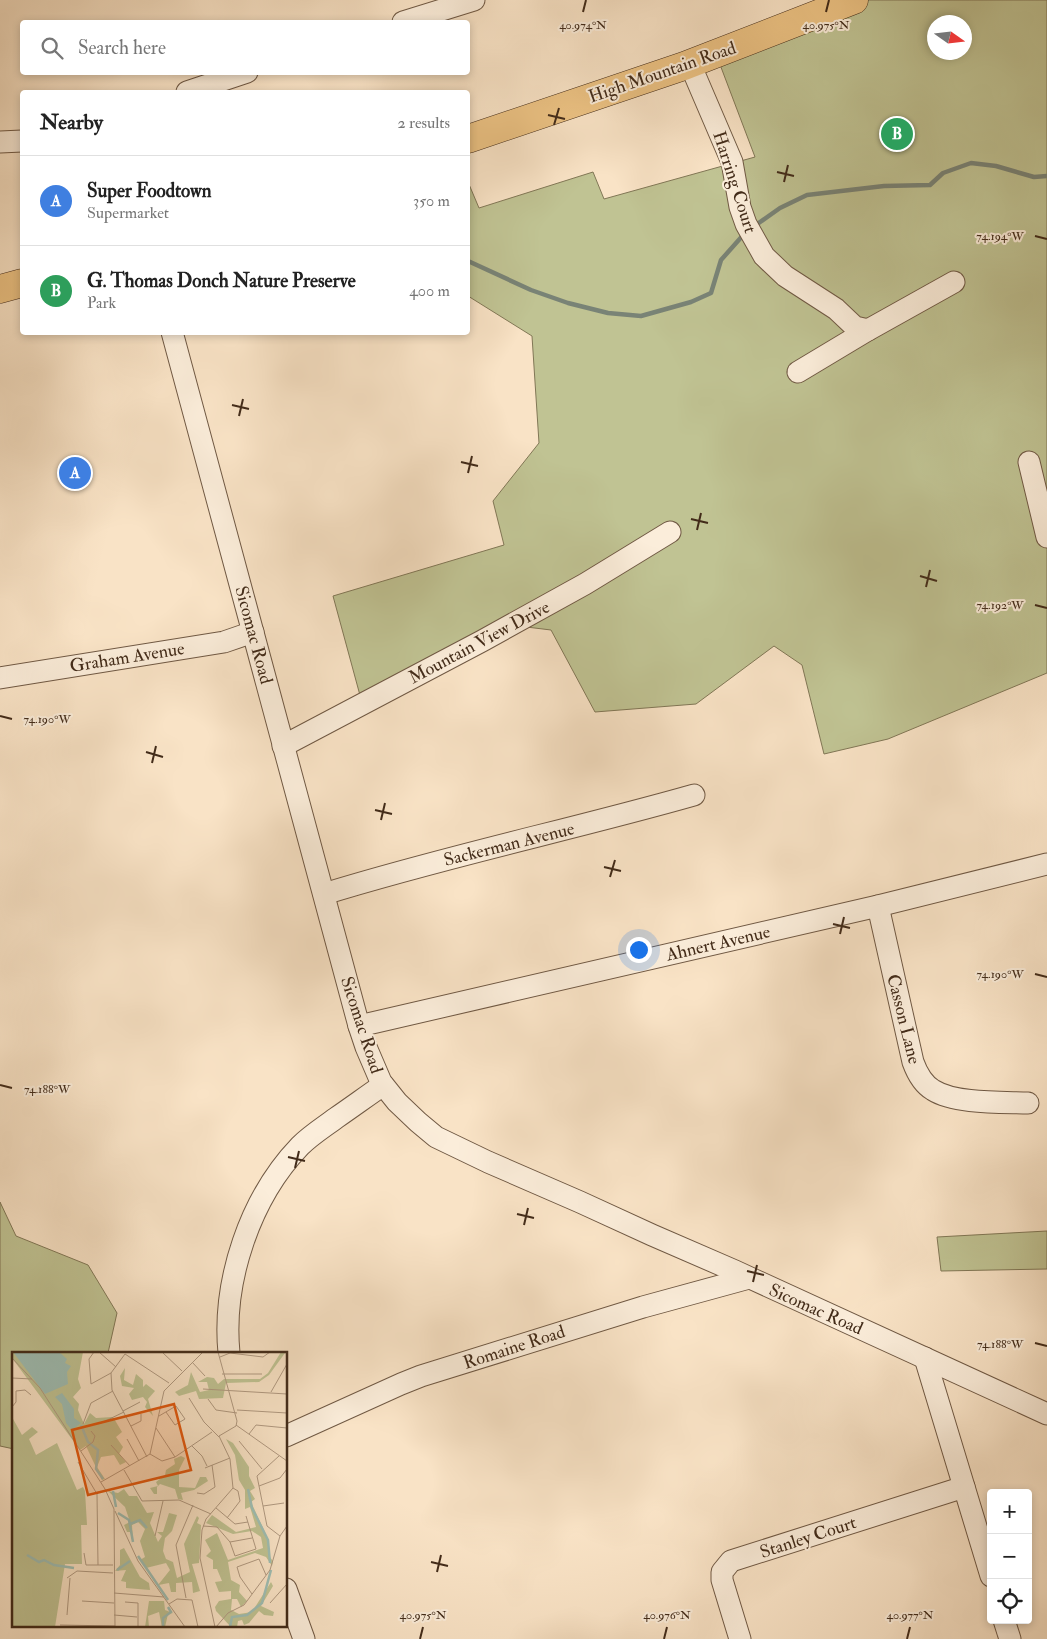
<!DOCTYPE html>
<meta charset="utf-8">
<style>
:root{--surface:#fff;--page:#f6f6f6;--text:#222;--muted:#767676;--line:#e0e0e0;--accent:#8f2418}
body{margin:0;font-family:"IM FELL Double Pica",serif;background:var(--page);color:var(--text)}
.controls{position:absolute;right:15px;bottom:15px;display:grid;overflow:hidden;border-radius:5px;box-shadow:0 2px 8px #0003}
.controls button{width:45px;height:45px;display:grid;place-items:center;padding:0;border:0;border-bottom:1px solid var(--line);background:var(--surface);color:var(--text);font:25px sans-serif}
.compass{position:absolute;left:927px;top:15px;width:45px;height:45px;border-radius:50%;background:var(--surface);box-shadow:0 2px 8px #0003;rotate:104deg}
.you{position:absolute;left:638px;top:949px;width:18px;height:18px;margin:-12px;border:4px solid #fff;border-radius:50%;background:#1a73e8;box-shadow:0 0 0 8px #1a73e833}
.badge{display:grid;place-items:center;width:32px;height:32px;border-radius:50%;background:var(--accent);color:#fff;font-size:16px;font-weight:700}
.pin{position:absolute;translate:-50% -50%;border:2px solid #fff;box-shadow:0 1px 5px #0006}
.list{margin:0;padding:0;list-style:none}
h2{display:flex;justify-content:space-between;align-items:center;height:65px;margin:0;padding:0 20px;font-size:21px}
h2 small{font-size:16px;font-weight:400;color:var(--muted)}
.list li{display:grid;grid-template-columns:32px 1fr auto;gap:15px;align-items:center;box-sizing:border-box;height:90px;padding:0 20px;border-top:1px solid var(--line)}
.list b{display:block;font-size:19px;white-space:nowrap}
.list p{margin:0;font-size:16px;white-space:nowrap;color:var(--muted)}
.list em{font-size:16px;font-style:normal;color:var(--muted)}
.icon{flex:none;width:28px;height:28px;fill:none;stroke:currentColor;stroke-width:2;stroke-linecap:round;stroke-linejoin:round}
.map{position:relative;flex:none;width:1047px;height:1639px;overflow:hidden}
.search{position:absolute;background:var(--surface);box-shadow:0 2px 8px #0003;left:20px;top:20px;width:450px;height:55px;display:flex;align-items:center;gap:12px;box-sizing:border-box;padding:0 18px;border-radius:5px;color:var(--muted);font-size:19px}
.panel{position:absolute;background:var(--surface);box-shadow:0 2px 8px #0003;left:20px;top:90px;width:450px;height:245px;border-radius:5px}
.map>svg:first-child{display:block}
.green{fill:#c0c393;stroke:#817756;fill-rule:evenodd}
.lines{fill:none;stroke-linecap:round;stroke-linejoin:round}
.stream{stroke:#798376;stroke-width:4.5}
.minor-casing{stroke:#705944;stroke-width:23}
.major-casing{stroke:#422b19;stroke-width:29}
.minor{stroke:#fbedda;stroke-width:21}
.major{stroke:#ecc283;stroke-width:28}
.ticks{fill:none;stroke:#422b19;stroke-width:2}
.labels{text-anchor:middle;stroke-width:4;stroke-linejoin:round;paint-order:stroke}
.street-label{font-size:18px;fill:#422b19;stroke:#fbedda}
.inset-river{fill:none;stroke:#9ebeb4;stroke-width:2.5}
.inset-road{fill:none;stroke:#b09981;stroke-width:1}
.view{fill:#e0570d;fill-opacity:0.15;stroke:#e0570d;stroke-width:2.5}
.inset-edge{fill:none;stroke:#422b19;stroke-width:2.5}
.ticks-label{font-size:12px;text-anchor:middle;fill:#422b19;stroke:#fbedda;stroke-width:4;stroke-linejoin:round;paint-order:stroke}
</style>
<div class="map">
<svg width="1047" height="1639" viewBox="0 0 1047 1639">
<rect width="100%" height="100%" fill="#f9e3c6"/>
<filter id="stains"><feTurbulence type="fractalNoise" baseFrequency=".004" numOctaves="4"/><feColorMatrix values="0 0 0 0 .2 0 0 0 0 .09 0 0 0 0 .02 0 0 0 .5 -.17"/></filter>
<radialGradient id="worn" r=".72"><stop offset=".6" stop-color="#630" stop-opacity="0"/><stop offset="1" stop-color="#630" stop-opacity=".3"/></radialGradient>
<g class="green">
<path d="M 851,0 L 1047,0 L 1047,673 L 888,739 L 824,754 L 802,665 L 774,646 L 696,704 L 595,712 L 551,630 L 510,625 L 361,699 L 333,596 L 504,545 L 493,501 L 539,443 L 532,336 L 468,296 L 468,182 L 479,208 L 593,172 L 604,199 L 755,157 L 716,54 ZM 934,22 L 964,22 L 964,52 L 934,52 Z"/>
<path d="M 0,1202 L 16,1236 L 88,1265 L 117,1313 L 108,1353 L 14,1353 L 14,1449 L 0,1446 Z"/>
<path d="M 1047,1231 L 1047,1269 L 941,1271 L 937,1237 Z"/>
</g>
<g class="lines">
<g class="stream">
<path d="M 753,227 L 780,208 L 807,195 L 884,186 L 930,185 L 943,173 L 971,163 L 996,166 L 1034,177 L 1047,176"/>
<path d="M 468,261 L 531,290 L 568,303 L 608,313 L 641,316 L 691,302 L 711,293 L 721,260 L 745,233"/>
</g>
<g class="minor-casing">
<g id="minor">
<path d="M 403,22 L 474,0"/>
<path d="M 690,64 L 732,162 L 740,207 L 746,224 L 764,256 L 785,276 L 836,309 L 855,327 L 868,330 L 954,282"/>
<path d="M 187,92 L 247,72"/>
<path d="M 0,142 L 22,141"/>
<path d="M 172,332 L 359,1026 L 366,1047 L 381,1082 L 397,1102 L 418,1122 L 436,1137 L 488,1162 L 580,1202 L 652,1235 L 735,1271 L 1047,1414"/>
<path d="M 798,372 L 868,330"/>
<path d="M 1029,462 L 1047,537"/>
<path d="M 0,678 L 224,642 L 253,632"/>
<path d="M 283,746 L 482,641 L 585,584 L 670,532"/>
<path d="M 324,894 C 446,856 571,830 694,795"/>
<path d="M 878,906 L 913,1062 C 917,1073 923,1084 933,1090 C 955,1104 1002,1102 1028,1103"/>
<path d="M 359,1026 L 878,906 L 1047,864"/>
<path d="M 229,1353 C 222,1281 250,1198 300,1146 C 311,1135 324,1127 336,1118 C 352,1107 367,1096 383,1085"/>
<path d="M 925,1358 L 991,1576"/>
<path d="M 286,1436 L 401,1384 L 421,1376 L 643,1307 L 749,1278"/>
<path d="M 286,1589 L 304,1639"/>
<path d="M 1004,1620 L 1010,1639"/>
<path d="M 740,1639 L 722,1580 L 722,1572 L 731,1561 L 964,1487"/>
</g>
</g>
<g class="major-casing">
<g id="major">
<path d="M 468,139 L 684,66 L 854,0"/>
<path d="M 0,289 L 22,283"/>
</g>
</g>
<use href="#minor" class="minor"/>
<use href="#major" class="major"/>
</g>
<path class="ticks" d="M 583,12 L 586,0M 826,12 L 829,0M 548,115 L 565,119M 554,125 L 559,108M 777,172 L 794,176M 784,182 L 788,165M 1035,236 L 1047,239M 232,405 L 249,409M 239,416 L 243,399M 461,462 L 478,466M 468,473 L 472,456M 691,519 L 708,523M 697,530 L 701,513M 920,576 L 937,581M 926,587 L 930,570M 1035,605 L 1047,608M 0,716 L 12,719M 146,752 L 163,757M 152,763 L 156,746M 375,810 L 392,814M 381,820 L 385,803M 604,867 L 621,871M 610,877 L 615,860M 833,924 L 850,928M 840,934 L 844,917M 1035,974 L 1047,977M 0,1085 L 12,1088M 288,1157 L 305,1161M 295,1168 L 299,1151M 517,1214 L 534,1218M 524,1225 L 528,1208M 747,1271 L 764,1275M 753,1282 L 757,1265M 1035,1343 L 1047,1346M 431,1562 L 448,1566M 437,1572 L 441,1555M 420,1639 L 423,1627M 664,1639 L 667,1627M 907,1639 L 910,1627"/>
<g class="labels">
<g class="street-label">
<text transform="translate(662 72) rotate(-19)" y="6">High Mountain Road</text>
<text transform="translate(735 182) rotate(72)" y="6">Harring Court</text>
<text transform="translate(254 635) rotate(75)" y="6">Sicomac Road</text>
<text transform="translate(479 642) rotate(-28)" y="6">Mountain View Drive</text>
<text transform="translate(127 657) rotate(-9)" y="6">Graham Avenue</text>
<text transform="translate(509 844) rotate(-14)" y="6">Sackerman Avenue</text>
<text transform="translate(718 943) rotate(-13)" y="6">Ahnert Avenue</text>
<text transform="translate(904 1019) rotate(76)" y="6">Casson Lane</text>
<text transform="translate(362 1025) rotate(72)" y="6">Sicomac Road</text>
<text transform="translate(816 1309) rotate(24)" y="6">Sicomac Road</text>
<text transform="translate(514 1347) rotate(-18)" y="6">Romaine Road</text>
<text transform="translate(808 1537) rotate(-18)" y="6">Stanley Court</text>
</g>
</g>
<g transform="translate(12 1352)">
<rect width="275" height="275" fill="#f9e3c6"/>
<path d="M 0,0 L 71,0 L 66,27 L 69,36 L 61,45 L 67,52 L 66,58 L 72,72 L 78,61 L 84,66 L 101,65 L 110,80 L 104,85 L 111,95 L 107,102 L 114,110 L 108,113 L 102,103 L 89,105 L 85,115 L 93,127 L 90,128 L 74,94 L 68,98 L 0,6 ZM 269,0 L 273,1 L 257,23 L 247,30 L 214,31 L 211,46 L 187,47 L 184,39 L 167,44 L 163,40 L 176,33 L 179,20 L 188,40 L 197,38 L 195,30 L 186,30 L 195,25 L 202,26 L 206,32 L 212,27 L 248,27 L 256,21 ZM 113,16 L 112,28 L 121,33 L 124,22 L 131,28 L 131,35 L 134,32 L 143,39 L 136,47 L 141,64 L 133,55 L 135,50 L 131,45 L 120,48 L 117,42 L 122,36 L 110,34 L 108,24 ZM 0,65 L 10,83 L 20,75 L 26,80 L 17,87 L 24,103 L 45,91 L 65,138 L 71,135 L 73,139 L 75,173 L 69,173 L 70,212 L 53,212 L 43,275 L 0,275 ZM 214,87 L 221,91 L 237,115 L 237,124 L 243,136 L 238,139 L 243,147 L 239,150 L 257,189 L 257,204 L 261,209 L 260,214 L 254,205 L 243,201 L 216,210 L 219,228 L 228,233 L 227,240 L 235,249 L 229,255 L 225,247 L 220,247 L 219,258 L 227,262 L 240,260 L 259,230 L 261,234 L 249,254 L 262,260 L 261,264 L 252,263 L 247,259 L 237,271 L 232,273 L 230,268 L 226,269 L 225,275 L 219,275 L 204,259 L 203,255 L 207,249 L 219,247 L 219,239 L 207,240 L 203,230 L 210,229 L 205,217 L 201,217 L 201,208 L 194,204 L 199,199 L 193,188 L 205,181 L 216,208 L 251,196 L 249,185 L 240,179 L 221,182 L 194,171 L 200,163 L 224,180 L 244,175 L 238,155 L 233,157 L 233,138 L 227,128 L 223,103 ZM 169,104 L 173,106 L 167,118 L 167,135 L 183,136 L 188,125 L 194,125 L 196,129 L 182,138 L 169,141 L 171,148 L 166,147 L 163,137 L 148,132 L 145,135 L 145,142 L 142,142 L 138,136 L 146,134 L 144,130 L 153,123 L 154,118 L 163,112 L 162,107 ZM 112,137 L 117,144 L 125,144 L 135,161 L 142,160 L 138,171 L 146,190 L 150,184 L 145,180 L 151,180 L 157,161 L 165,163 L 160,179 L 153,186 L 151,199 L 154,207 L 161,210 L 165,226 L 178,220 L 172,192 L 185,164 L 187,166 L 185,171 L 189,173 L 187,211 L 180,212 L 188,239 L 181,241 L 180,230 L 164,231 L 164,240 L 159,240 L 157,231 L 146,233 L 158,218 L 154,211 L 134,216 L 128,208 L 133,205 L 128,189 L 133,177 L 126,170 L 120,173 L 121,190 L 119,180 L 115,180 L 112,173 L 118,170 L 113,155 L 96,139 L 106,141 ZM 112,196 L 128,225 L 137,231 L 138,238 L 114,236 L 114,230 L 109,229 L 114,218 L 103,219 L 108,213 L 108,198 ZM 137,249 L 152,249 L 153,258 L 161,261 L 156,262 L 153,275 L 150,275 L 147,260 L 136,264 L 137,275 L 133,275 Z" fill="#c0c393"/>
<path d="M 1,0 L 47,0 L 55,7 L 53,11 L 59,14 L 55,20 L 56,32 L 33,42 ZM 50,41 L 62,57 L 62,66 L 69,71 L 60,78 L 54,71 L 50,52 L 43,45 Z" fill="#9ebeb4"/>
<path class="inset-river" d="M 69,73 L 76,90 L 86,98 L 84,117 L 91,127M 236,137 L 240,156 L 256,188 L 258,211M 101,139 L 104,155M 106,161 L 117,168 L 121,190M 118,172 L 128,168 L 135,176M 15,203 L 27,210 L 32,208 L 42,213 L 62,216M 126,204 L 156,248M 105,218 L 118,209M 151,275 L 151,266 L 159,260 L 156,255M 218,275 L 220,265 L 235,263 L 250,251 L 259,218"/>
<path class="inset-road" d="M 82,0 L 77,7 L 79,32 L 99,21 L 113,2M 87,0 L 104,15M 150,0 L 170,19M 113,2 L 157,31M 208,5 L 218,1 L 251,5 L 258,0M 0,6 L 28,36 L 93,137 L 102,157 L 103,275M 180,10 L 193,24M 99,21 L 100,38 L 135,105M 210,22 L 250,22M 0,26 L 20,27M 191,37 L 275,42M 4,39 L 13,38 L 19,43M 259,40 L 275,12M 177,46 L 192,70 L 207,85M 196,47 L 204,58 L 225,61M 0,55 L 4,50 L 4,39M 225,58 L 275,61M 111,59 L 128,50M 147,64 L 164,54 L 173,67 L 163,73 L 154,60M 89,71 L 112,60M 71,72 L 79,51 L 101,39M 224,73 L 275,109M 119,74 L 129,69 L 129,62M 144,76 L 163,105 L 200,80M 237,82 L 244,73 L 275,76M 115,87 L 127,109M 227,89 L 250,117M 99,93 L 118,114M 180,94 L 190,104 L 195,114M 69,99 L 81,90 L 83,84 L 79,79M 138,102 L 150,109 L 163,105M 267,104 L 245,124 L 255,174 L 268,184M 66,110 L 85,142 L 86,213M 193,116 L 218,106M 112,118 L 130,149 L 167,148 L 199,162M 89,130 L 138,102 L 152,39 L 191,0M 247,134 L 268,126 L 275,117M 185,141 L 192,142 L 203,135 L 200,113M 251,154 L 272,151M 204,156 L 223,172 L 236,170M 103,159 L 126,209 L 173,275M 215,166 L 228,149 L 226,139 L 221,136M 191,174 L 205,175 L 218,190M 143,184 L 151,149M 218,190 L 223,204 L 244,197 L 234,164M 218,190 L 240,186M 72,201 L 74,213 L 101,213M 55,226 L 65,219 L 101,221M 102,241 L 152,245M 240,242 L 228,225 L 225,215 L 247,207 L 254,223M 174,246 L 164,193 L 181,153M 70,249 L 102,251M 113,250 L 126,251 L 126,275M 258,251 L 275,232M 157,252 L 165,247 L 180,248 L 186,275M 55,263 L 58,226M 102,263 L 125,265M 48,273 L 103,274M 203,275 L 188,206 L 190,178 L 194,167 L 221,136 L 218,107 L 207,84 L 224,74 L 225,69 L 206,0M 204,275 L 216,261 L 232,253 L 258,218 L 268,184 L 275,174M 247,275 L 270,275"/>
<path class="view" d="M 162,52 L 179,118 L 76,143 L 60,78 Z"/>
<rect width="275" height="275" class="inset-edge"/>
</g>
<g class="ticks-label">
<text x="583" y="29">40.974°N</text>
<text x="826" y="29">40.975°N</text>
<text x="1000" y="240">74.194°W</text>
<text x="1000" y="609">74.192°W</text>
<text x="47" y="723">74.190°W</text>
<text x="1000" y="978">74.190°W</text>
<text x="47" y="1093">74.188°W</text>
<text x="1000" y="1348">74.188°W</text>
<text x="423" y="1619">40.975°N</text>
<text x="667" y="1619">40.976°N</text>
<text x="910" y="1619">40.977°N</text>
</g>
<rect width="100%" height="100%" filter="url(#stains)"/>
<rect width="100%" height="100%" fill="url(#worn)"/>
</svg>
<div class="controls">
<button>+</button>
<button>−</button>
<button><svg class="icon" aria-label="locate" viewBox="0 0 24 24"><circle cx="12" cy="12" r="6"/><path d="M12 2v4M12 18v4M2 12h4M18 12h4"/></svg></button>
</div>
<svg class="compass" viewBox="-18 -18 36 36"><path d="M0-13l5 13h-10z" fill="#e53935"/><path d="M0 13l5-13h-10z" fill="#767676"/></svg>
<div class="you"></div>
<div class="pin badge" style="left:75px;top:473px;background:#3f7fe0">A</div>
<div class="pin badge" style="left:897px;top:134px;background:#2e9e5b">B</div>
<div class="search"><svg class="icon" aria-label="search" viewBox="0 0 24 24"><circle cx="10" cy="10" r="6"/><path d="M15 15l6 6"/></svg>Search here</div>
<section class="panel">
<h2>Nearby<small>2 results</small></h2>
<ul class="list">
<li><span class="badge" style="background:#3f7fe0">A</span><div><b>Super Foodtown</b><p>Supermarket</p></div><em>350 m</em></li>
<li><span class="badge" style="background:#2e9e5b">B</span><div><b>G. Thomas Donch Nature Preserve</b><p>Park</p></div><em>400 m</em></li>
</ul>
</section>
</div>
